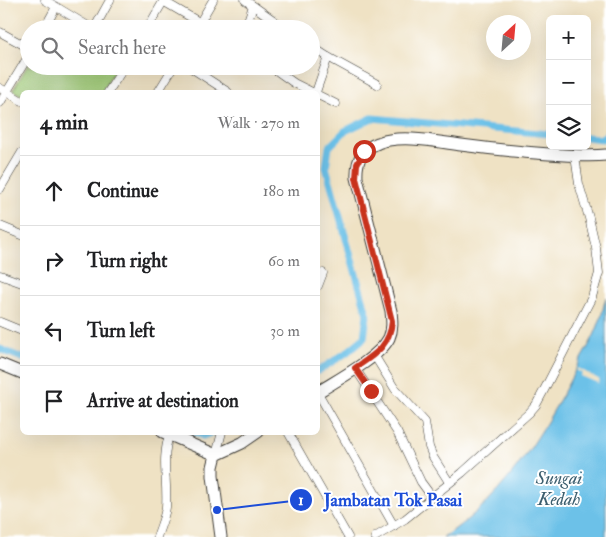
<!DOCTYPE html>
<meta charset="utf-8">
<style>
:root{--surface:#fff;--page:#f6f6f6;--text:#202124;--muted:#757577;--line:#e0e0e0}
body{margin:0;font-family:"IM FELL Double Pica",serif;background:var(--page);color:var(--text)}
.controls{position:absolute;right:15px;top:15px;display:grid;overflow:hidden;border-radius:8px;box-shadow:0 5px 20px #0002}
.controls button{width:45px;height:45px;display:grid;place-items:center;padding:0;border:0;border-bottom:1px solid var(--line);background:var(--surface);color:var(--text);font:25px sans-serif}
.compass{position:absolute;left:486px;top:15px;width:45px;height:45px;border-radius:50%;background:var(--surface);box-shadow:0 5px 20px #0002;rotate:26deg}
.stop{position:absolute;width:15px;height:15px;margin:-11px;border:4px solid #c8321e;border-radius:50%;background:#fff}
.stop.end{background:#c8321e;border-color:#fff;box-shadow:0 1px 5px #0008}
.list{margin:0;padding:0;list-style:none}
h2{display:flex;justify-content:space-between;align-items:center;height:65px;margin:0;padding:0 20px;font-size:21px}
h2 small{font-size:16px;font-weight:400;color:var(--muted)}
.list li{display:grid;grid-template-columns:32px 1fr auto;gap:15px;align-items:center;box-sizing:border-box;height:70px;padding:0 20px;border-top:1px solid var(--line)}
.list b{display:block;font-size:19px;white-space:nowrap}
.list em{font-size:16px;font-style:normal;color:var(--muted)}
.icon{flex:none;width:28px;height:28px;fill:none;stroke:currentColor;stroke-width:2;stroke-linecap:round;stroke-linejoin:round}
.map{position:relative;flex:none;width:606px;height:537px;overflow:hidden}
.search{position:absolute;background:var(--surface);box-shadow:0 5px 20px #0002;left:20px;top:20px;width:300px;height:55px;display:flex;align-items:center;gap:12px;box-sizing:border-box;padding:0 18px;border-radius:28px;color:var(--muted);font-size:19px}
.panel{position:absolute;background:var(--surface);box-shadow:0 5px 20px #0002;left:20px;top:90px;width:300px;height:345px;border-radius:8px}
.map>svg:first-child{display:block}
.green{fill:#a0cb77;stroke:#5e744a}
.water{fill:#6cc1e8;stroke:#446e82}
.pier{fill:#efe2c4}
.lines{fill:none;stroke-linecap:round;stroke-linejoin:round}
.canal{stroke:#6cc1e8;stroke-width:7}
.street-casing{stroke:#3c3a35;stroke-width:9}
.secondary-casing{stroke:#3c3a35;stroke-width:13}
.street{stroke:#fff;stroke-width:8}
.secondary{stroke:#fff;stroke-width:11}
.route{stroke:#c8321e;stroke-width:6}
.labels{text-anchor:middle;stroke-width:4;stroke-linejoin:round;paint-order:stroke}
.water-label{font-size:18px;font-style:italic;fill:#3c5e6e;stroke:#fff}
.leader{fill:none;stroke:#1d4ed8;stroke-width:2}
.callout-dot{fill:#1d4ed8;stroke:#fff;stroke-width:2}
.mark-label{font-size:15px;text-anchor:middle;font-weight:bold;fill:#fff}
.callout-label{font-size:18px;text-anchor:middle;font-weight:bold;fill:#1d4ed8;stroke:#fff;stroke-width:4;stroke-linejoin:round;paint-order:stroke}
</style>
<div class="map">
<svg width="606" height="537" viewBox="0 0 606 537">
<rect width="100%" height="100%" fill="#fff"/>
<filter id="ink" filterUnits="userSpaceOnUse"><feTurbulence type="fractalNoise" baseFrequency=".02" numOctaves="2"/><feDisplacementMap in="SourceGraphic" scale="10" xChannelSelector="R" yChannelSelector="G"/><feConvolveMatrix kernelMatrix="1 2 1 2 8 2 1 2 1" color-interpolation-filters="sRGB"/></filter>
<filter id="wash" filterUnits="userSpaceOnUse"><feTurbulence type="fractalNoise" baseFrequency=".0096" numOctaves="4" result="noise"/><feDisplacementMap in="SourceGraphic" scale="20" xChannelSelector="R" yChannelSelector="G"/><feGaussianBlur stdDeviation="1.12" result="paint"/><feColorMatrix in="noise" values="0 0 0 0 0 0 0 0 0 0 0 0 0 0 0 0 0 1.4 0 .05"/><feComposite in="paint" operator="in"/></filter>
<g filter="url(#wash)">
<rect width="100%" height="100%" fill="#efe2c4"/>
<g class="green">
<path d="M 56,16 L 77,29 L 49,29 Z"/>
<path d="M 29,63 L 29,66 L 117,66 L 102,92 L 22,92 L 22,96 L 13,90 Z"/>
</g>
<path class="water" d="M 606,297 L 606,537 L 443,537 C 509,496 548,424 582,357 C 588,347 594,337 598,326 C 602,317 603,307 606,297 Z"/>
<path class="pier" d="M 578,368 L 600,380 L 598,383 L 581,376 L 582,373 L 576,370 Z"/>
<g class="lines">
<g class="canal">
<path d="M 587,137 L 602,139 L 606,135"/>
<path d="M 0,349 L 22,358"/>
<path d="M 318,371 L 346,353 L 364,338 L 367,314 L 326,167 L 329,147 L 345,131 L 372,118 L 550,134"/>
<path d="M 194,432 L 203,436 L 213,432"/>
</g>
</g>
</g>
<g filter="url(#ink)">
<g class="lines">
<g class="street-casing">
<g id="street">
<path d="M 45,0 L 93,29"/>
<path d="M 245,0 L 286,29"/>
<path d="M 163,1 L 211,29"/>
<path d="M 44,29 L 56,7"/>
<path d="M 94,29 L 110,0"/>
<path d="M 147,29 L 164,0"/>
<path d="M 196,29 L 213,0"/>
<path d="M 245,29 L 253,6"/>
<path d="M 0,32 L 29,48"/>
<path d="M 311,46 L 328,57 L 377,84"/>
<path d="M 188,66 L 228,92"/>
<path d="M 270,66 L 294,83 L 312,92"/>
<path d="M 0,88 L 22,101"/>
<path d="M 108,92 L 125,66"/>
<path d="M 158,92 L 174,66"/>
<path d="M 316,92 L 328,57"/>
<path d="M 318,95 L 336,104"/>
<path d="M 0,103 L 29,55"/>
<path d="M 0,189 L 22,152"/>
<path d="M 0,226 L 22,235"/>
<path d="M 0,275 L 22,283"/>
<path d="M 318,286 L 323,273"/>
<path d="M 0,322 L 22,331"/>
<path d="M 374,355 L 395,389 L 425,422 L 429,447 L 433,457 L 449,482"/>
<path d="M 355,368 L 397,432 L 421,482 L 432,497"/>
<path d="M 318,393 L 394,526"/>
<path d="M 288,432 L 348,537"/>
<path d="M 216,455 L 222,432"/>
<path d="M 157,537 C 160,527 165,517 166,507 C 168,482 161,459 169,436"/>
<path d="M 375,537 L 405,519 L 462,473 L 529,413 L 536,405 L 543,392 L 592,297 L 599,273 L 596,248 L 589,218 L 579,184 L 575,156"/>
</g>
</g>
<g class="secondary-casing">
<g id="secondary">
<path d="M 0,364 L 22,373"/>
<path d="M 318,392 C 337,380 379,358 389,338 C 393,329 392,321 391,311 L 357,178 C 356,161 361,149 378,143 C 401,134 438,142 461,145 C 491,149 520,152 549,154 C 568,155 587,157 606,155"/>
<path d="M 163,432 L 216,455"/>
<path d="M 221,537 L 213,476 L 213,467 L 216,455 L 242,443 L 258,432"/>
</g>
</g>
<use href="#street" class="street"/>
<use href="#secondary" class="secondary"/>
</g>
</g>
<g class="lines" filter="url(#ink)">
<path class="route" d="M 364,151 L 357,164 L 356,178 L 392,321 C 390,346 374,355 355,368 L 371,391"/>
</g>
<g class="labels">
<g class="water-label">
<text x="559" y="484">Sungai<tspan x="559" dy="21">Kedah</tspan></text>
</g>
</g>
<path class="leader" d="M217 510L301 500"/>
<g class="callout-dot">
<circle cx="217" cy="510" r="5"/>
<circle cx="301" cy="500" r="12"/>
</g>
<g class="mark-label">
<text x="301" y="505">1</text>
</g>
<g class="callout-label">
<text x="393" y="506">Jambatan Tok Pasai</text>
</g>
</svg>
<div class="controls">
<button>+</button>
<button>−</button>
<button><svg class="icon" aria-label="layers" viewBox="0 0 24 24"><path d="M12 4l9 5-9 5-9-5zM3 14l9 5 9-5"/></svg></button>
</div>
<svg class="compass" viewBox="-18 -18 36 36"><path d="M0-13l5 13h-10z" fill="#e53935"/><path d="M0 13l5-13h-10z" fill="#757577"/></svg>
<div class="stop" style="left:364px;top:151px"></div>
<div class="stop end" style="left:371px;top:391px"></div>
<div class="search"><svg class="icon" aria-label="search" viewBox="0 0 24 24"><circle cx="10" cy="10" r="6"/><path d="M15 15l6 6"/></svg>Search here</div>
<section class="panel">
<h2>4 min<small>Walk · 270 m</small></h2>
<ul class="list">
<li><svg class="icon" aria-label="ahead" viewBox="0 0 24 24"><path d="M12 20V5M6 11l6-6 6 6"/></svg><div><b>Continue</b></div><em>180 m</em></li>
<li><svg class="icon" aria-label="right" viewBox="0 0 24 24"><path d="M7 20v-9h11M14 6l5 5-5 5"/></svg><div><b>Turn right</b></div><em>60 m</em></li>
<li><svg class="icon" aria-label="left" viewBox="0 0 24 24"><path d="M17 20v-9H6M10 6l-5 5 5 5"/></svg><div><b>Turn left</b></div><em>30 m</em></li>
<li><svg class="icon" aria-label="arrive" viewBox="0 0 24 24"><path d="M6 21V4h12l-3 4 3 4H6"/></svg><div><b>Arrive at destination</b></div></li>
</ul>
</section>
</div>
